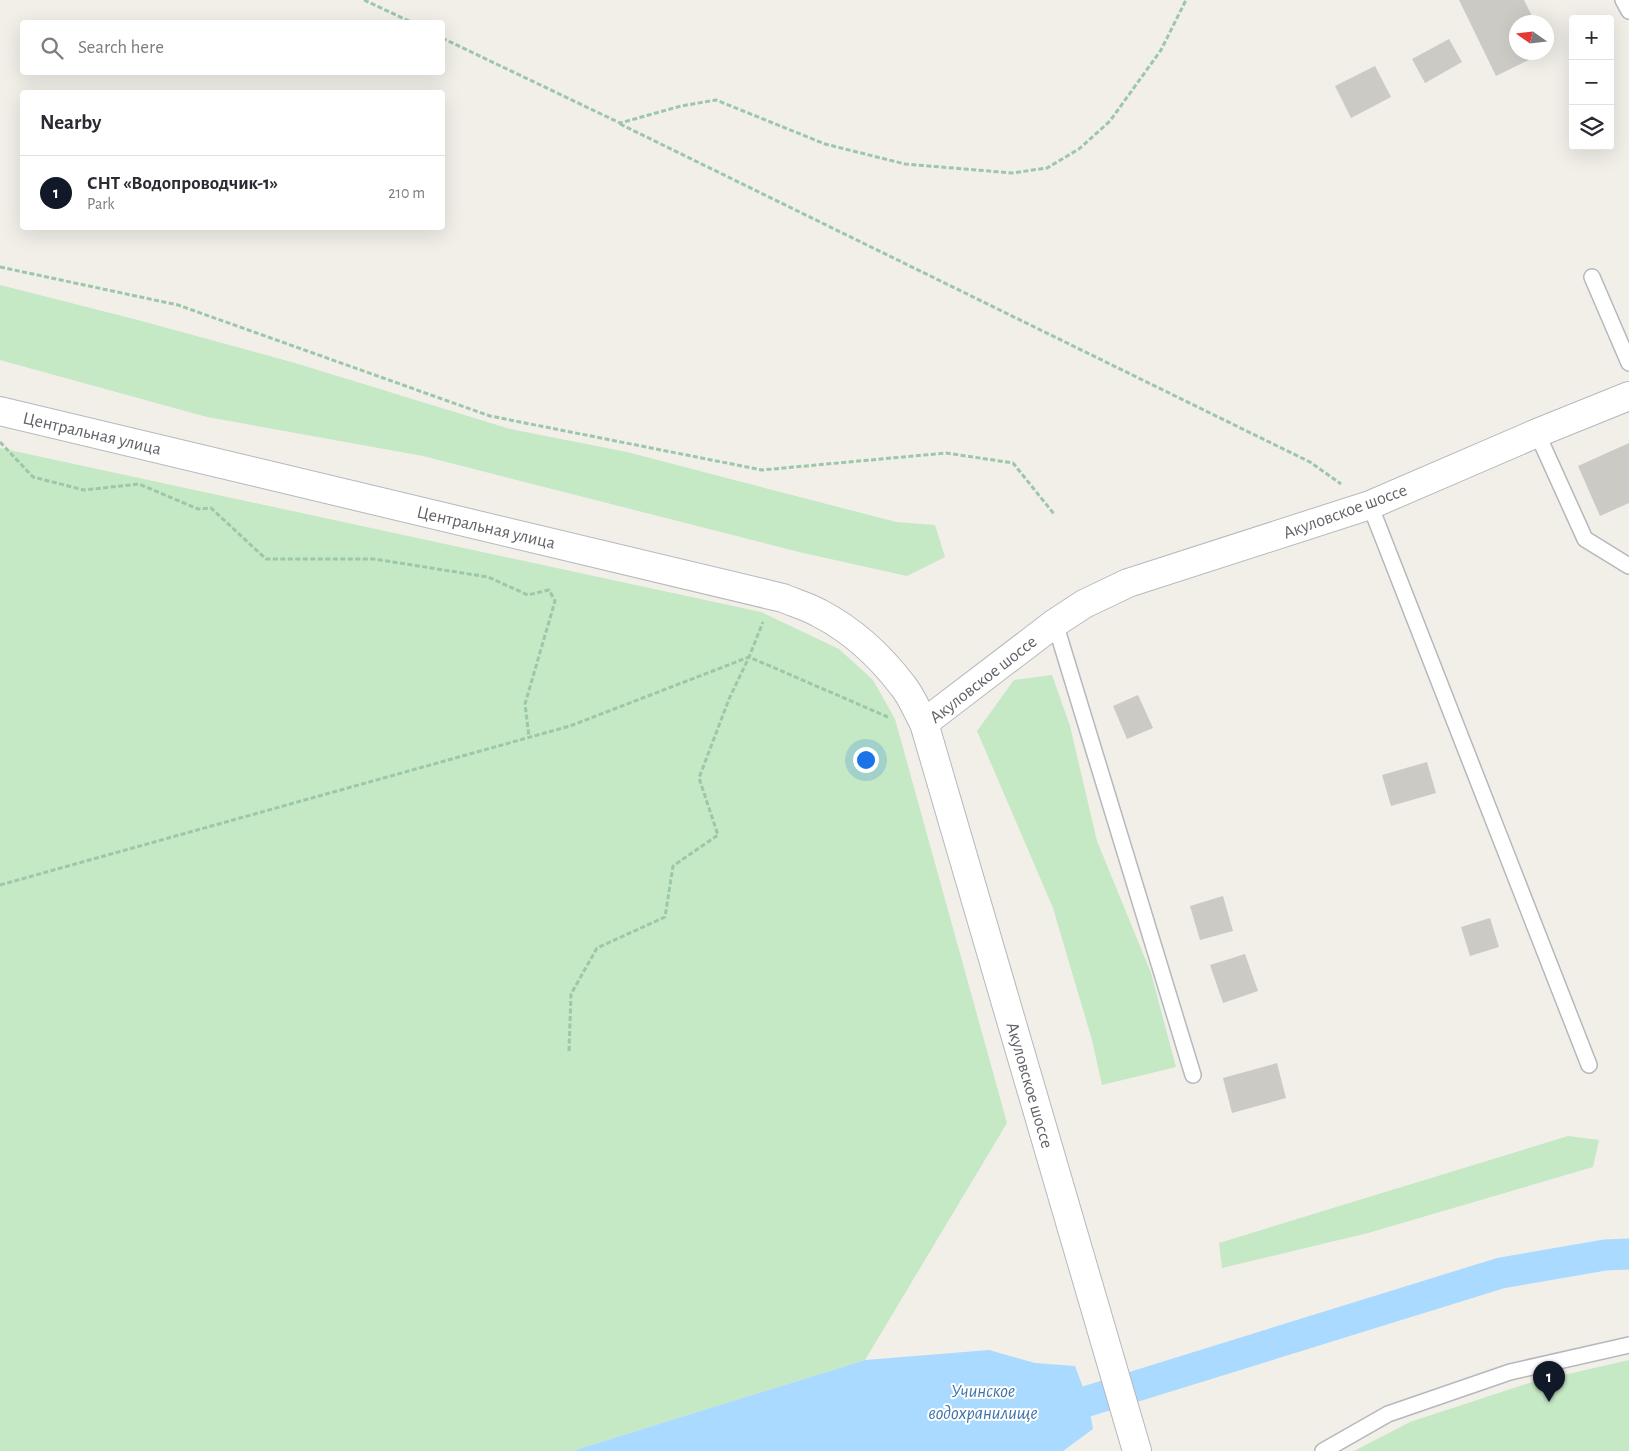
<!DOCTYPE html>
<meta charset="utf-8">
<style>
:root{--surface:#fff;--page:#f7f7f7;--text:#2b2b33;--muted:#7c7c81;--line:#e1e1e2;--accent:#111827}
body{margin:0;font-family:"Alegreya Sans",sans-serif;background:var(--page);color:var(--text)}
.controls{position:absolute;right:15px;top:15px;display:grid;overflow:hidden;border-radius:5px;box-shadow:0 5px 20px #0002}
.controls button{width:45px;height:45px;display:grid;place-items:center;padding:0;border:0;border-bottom:1px solid var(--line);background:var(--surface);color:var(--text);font:25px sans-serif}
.compass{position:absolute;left:1509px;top:15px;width:45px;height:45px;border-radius:50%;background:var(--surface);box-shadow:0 5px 20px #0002;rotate:284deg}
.you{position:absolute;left:865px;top:759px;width:18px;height:18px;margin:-12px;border:4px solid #fff;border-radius:50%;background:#1a73e8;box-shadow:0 0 0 8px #1a73e833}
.badge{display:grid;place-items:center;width:32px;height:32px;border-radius:50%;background:var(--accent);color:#fff;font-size:16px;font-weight:700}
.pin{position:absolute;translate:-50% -41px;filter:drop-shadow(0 1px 2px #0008)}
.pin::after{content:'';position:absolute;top:26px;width:18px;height:15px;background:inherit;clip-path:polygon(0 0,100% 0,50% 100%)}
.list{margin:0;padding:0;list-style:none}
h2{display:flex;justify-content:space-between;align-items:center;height:65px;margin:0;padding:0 20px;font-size:21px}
h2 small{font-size:16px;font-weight:400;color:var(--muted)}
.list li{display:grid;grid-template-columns:32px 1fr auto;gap:15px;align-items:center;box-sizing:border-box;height:75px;padding:0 20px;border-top:1px solid var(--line)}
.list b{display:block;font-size:19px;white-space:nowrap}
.list p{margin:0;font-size:16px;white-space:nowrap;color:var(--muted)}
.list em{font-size:16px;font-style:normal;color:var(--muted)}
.icon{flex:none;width:28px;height:28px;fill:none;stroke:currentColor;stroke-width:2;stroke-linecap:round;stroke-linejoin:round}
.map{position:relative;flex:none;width:1629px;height:1451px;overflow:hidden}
.search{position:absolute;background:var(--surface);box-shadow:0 5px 20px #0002;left:20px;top:20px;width:425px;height:55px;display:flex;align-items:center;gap:12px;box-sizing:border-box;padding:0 18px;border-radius:5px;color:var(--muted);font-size:19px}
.panel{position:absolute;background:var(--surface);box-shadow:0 5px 20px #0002;left:20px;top:90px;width:425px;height:140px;border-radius:5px}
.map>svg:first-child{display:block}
.green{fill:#c5e8c5}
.water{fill:#aadaff}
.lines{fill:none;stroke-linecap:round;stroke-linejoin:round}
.canal{stroke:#aadaff;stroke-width:31}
.building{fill:#cccac5}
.lane-casing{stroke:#b5b8bc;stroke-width:18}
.street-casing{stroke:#b5b8bc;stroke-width:30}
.secondary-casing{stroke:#b6babf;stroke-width:30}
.path{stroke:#9cc7a9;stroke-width:3;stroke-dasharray:5 2.5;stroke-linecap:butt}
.lane{stroke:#fff;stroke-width:15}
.street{stroke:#fff;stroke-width:28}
.secondary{stroke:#fff;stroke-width:28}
.labels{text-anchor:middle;stroke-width:4;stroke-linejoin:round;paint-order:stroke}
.street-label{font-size:18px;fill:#5f6368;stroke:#fff}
.water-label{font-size:19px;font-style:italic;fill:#4174aa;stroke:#fff}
</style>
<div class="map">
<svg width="1629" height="1451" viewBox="0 0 1629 1451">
<rect width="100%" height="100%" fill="#f1efe8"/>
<g class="green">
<path d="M 0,285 L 134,319 L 295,363 L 510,429 L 627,452 L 896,522 L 935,525 L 945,557 L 907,576 L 799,552 L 423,456 L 207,417 L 0,360 Z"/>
<path d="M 0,448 L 761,612 L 839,649 L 873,680 L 895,719 L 1007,1123 L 865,1360 L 572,1451 L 0,1451 Z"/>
<path d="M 1052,675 L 1070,726 L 1097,841 L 1151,973 L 1176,1067 L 1102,1085 L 1092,1040 L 1053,908 L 977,731 L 1014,680 Z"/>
<path d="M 1568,1136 L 1599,1140 L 1593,1167 L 1368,1233 L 1222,1268 L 1219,1243 Z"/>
<path d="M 1629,1360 L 1629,1451 L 1354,1451 L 1410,1422 L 1529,1383 Z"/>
</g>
<path class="water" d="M 989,1350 L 1035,1363 L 1075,1366 L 1088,1401 L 1093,1429 L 1063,1451 L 572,1451 L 865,1360 Z"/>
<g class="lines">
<path class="canal" d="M 1088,1401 L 1501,1273 L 1605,1255 L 1629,1254"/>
</g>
<g class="building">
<path d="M 1459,0 L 1524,0 L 1535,22 L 1516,22 L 1516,52 L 1545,52 L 1496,76 Z"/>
<path d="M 1449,39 L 1462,62 L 1425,83 L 1412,59 Z"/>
<path d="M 1375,66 L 1391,97 L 1351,118 L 1335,86 Z"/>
<path d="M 1629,443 L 1629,503 L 1600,516 L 1578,466 Z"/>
<path d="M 1138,695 L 1153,728 L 1127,739 L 1113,706 Z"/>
<path d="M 1427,762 L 1436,793 L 1391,806 L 1382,775 Z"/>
<path d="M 1223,896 L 1233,931 L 1200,940 L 1190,906 Z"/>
<path d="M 1490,918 L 1499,947 L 1470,956 L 1461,927 Z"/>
<path d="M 1245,954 L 1258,991 L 1223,1003 L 1210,965 Z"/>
<path d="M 1277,1063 L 1286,1098 L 1232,1113 L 1223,1078 Z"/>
</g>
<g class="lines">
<g class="lane-casing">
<g id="lane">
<path d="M 1623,0 L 1629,11"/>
<path d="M 1592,277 L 1629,363"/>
<path d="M 1537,433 L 1585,539 L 1629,566"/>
<path d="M 1370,505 L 1589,1065"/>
<path d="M 1055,623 L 1193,1075"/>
<path d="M 1323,1451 L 1388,1414 L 1510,1372 L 1629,1345"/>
</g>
</g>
<g class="street-casing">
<path id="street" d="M 0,411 L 783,598 C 795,603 808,607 819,613 C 852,630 881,657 903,686 C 912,697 917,711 924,723 L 1137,1451"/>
</g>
<g class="secondary-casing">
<path id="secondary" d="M 924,723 L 1055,623 L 1084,604 L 1128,583 L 1370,505 L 1537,433 L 1629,396"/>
</g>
<g class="path">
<path d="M 364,0 L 411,22"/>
<path d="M 442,38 L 620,123 L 681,106 L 716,100 L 825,144 L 905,164 L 1012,173 L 1047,168 L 1079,149 L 1110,121 L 1161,50 L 1186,0"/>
<path d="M 620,124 L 1310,462 L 1341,484"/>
<path d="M 0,267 L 178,305 L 490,416 L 762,470 L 946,453 L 1013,463 L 1054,514"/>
<path d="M 0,442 L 33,477 L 84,490 L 139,484 L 198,509 L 211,508 L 266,559 L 374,559 L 488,577 L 528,595 L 549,590 L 555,601 L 525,704 L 529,737"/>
<path d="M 0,885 L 570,726 L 749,657 L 888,717"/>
<path d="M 569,1051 L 571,994 L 597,948 L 665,917 L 673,866 L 718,835 L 699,778 L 729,699 L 749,657 L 763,622"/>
</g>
<use href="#lane" class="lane"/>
<use href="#street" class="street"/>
<use href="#secondary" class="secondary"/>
</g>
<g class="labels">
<g class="street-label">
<text transform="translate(92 433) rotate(13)" y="6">Центральная улица</text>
<text transform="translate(1345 511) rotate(-20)" y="6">Акуловское шоссе</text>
<text transform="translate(486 527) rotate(13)" y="6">Центральная улица</text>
<text transform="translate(983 679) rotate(-38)" y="6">Акуловское шоссе</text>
<text transform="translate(1030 1085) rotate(74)" y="6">Акуловское шоссе</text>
</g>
<g class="water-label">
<text x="983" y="1397">Учинское<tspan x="983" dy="22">водохранилище</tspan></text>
</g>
</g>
</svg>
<div class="controls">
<button>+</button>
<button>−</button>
<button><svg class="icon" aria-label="layers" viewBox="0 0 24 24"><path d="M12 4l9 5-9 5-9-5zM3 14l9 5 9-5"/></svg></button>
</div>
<svg class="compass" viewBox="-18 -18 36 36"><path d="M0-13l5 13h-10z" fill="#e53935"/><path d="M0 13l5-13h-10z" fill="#7c7c81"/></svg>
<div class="you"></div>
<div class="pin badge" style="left:1549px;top:1402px">1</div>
<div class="search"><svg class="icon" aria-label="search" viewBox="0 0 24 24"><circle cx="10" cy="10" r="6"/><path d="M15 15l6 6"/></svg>Search here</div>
<section class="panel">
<h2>Nearby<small></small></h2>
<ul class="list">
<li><span class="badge">1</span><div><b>СНТ «Водопроводчик-1»</b><p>Park</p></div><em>210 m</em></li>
</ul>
</section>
</div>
